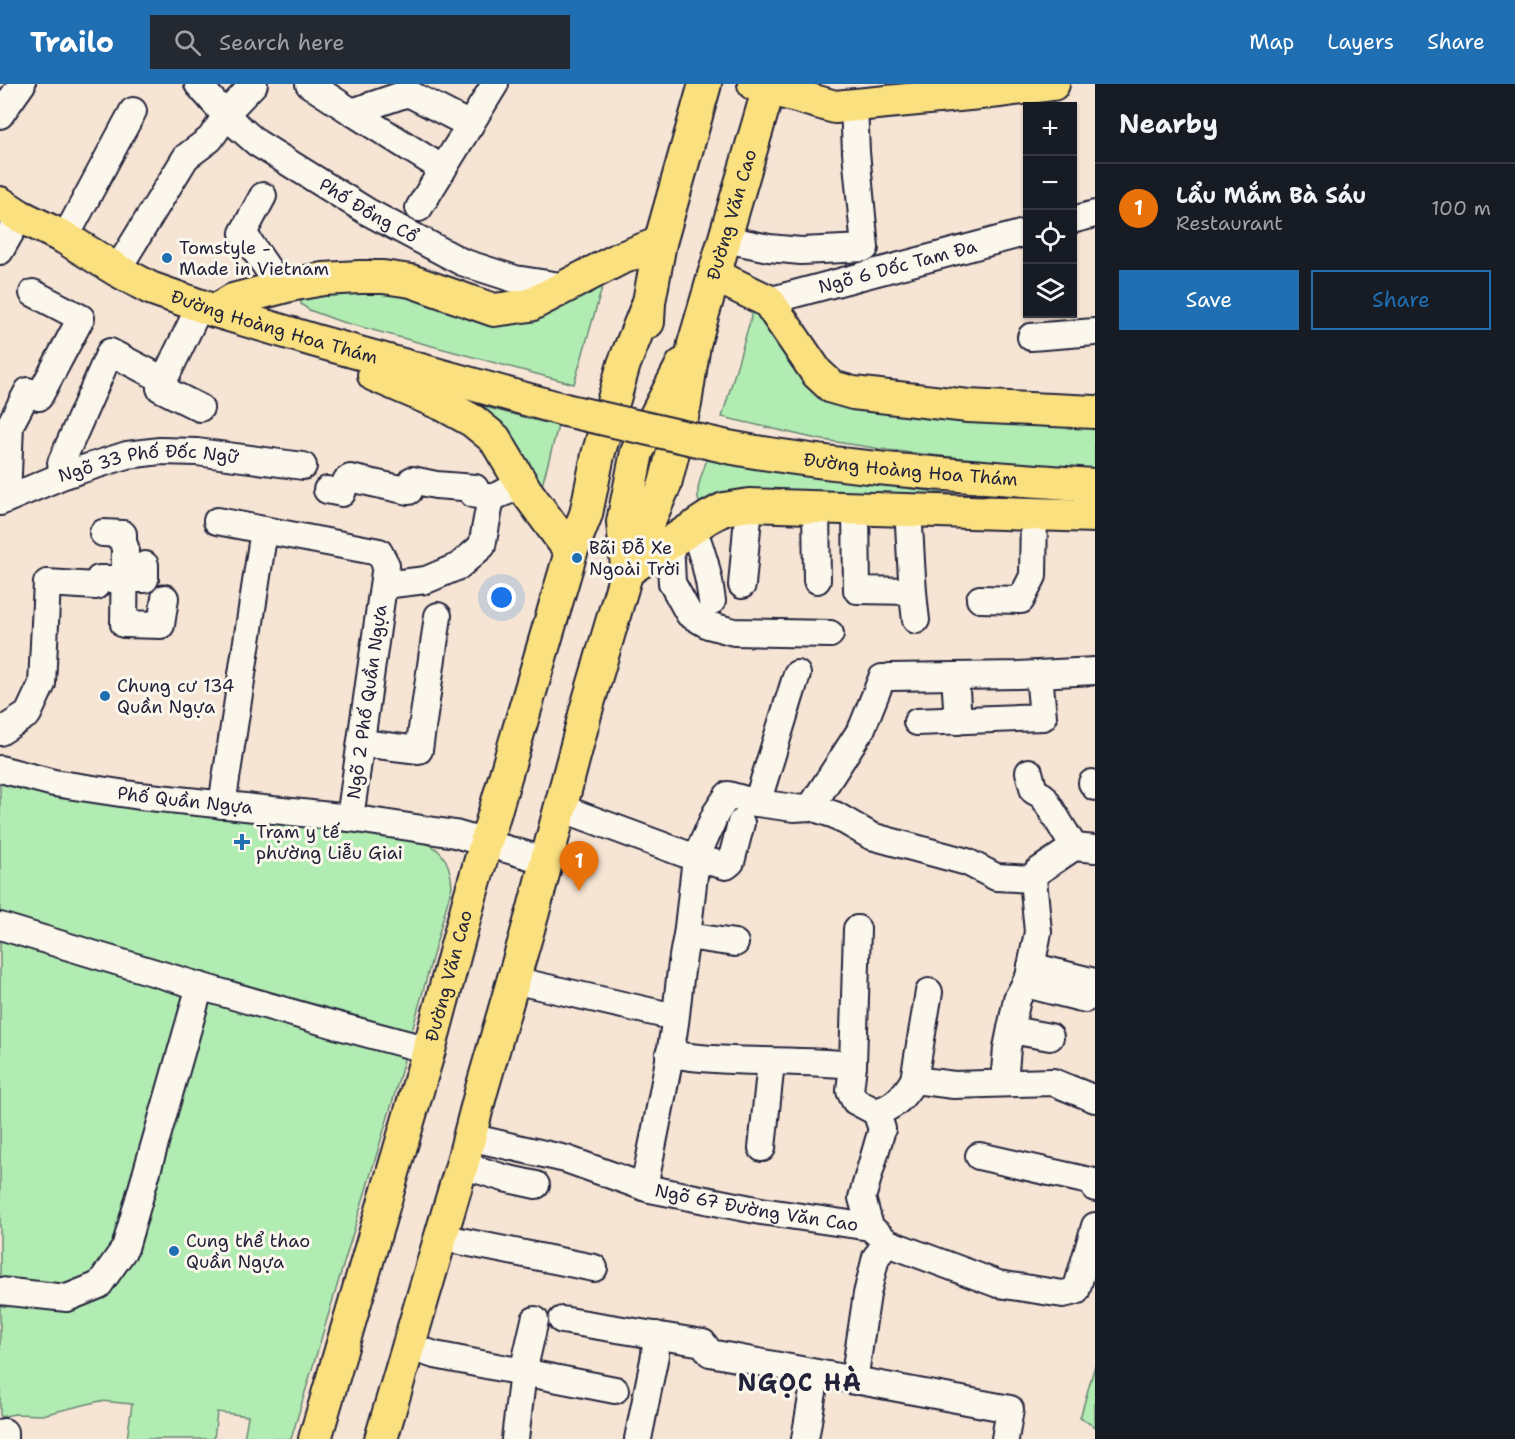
<!DOCTYPE html>
<meta charset="utf-8">
<style>
:root{--surface:#171b24;--page:#242831;--text:#f1f3f6;--muted:#9ea1a6;--line:#363941;--accent:#1f6fb2}
body{margin:0;font-family:"Shantell Sans",sans-serif;background:var(--page);color:var(--text)}
.controls{position:absolute;right:18px;top:18px;display:grid;overflow:hidden;border-radius:0px;box-shadow:0 2px 4px #0004}
.controls button{width:54px;height:54px;display:grid;place-items:center;padding:0;border:0;border-bottom:2px solid var(--line);background:var(--surface);color:var(--text);font:30px sans-serif}
.you{position:absolute;left:502px;top:514px;width:21px;height:21px;margin:-15px;border:4px solid #fff;border-radius:50%;background:#1a73e8;box-shadow:0 0 0 9px #1a73e833}
.badge{display:grid;place-items:center;width:39px;height:39px;border-radius:50%;background:var(--accent);color:#fff;font-size:20px;font-weight:700}
.pin{position:absolute;translate:-50% -50px;filter:drop-shadow(0 2px 3px #0008)}
.pin::after{content:'';position:absolute;top:32px;width:21px;height:18px;background:inherit;clip-path:polygon(0 0,100% 0,50% 100%)}
.list{margin:0;padding:0;list-style:none}
h2{display:flex;justify-content:space-between;align-items:center;height:78px;margin:0;padding:0 24px;font-size:26px}
h2 small{font-size:20px;font-weight:400;color:var(--muted)}
.list li{display:grid;grid-template-columns:39px 1fr auto;gap:18px;align-items:center;box-sizing:border-box;height:90px;padding:0 24px;border-top:2px solid var(--line)}
.list b{display:block;font-size:22px;white-space:nowrap}
.list p{margin:0;font-size:20px;white-space:nowrap;color:var(--muted)}
.list em{font-size:20px;font-style:normal;color:var(--muted)}
.actions{display:flex;gap:12px;padding:18px 24px}
.actions a{flex:1;padding:14px 0;border:2px solid var(--accent);border-radius:0px;text-align:center;font-size:21px;color:var(--accent)}
.actions .main{background:var(--accent);color:#fff}
.icon{flex:none;width:33px;height:33px;fill:none;stroke:currentColor;stroke-width:2;stroke-linecap:round;stroke-linejoin:round}
.map{position:relative;flex:none;width:1095px;height:1355px;overflow:hidden}
header{display:flex;align-items:center;gap:36px;box-sizing:border-box;height:84px;padding:0 30px;background:var(--accent);color:#fff}
header strong{font-size:28px}
nav{display:flex;gap:33px;margin-inline-start:auto;font-size:21px}
.search{width:420px;height:54px;background:var(--page);display:flex;align-items:center;gap:15px;box-sizing:border-box;padding:0 21px;border-radius:0px;color:var(--muted);font-size:22px}
main{display:flex}
aside{flex:1;background:var(--surface)}
.map>svg:first-child{display:block}
.green{fill:#b1ecb2;stroke:#6a8776;stroke-width:1.5}
.lines{fill:none;stroke-linecap:round;stroke-linejoin:round}
.minor-casing{stroke:#22223b;stroke-width:30}
.major-casing{stroke:#22223b;stroke-width:36}
.minor{stroke:#fbf7ec;stroke-width:26}
.major{stroke:#fbe080;stroke-width:32}
.major-bridge-casing{stroke:#22223b;stroke-width:36;stroke-linecap:butt}
.major-bridge{stroke:#fbe080;stroke-width:32}
.poi-dot{fill:#1f6fb2;stroke:#fbf7ec;stroke-width:2}
.labels{text-anchor:middle;stroke-width:6;stroke-linejoin:round;paint-order:stroke}
.street-label{font-size:18px;fill:#22223b;stroke:#fbf7ec}
.poi-label{font-size:18px;fill:#22223b;stroke:#fbf7ec;text-anchor:start}
.district-label{font-size:24px;font-weight:bold;letter-spacing:1.5px;fill:#22223b;stroke:#fbf7ec}
</style>
<header>
<strong>Trailo</strong>
<div class="search"><svg class="icon" aria-label="search" viewBox="0 0 24 24"><circle cx="10" cy="10" r="6"/><path d="M15 15l6 6"/></svg>Search here</div>
<nav><a>Map</a><a>Layers</a><a>Share</a></nav>
</header>
<main>
<div class="map">
<svg width="1095" height="1355" viewBox="0 0 1095 1355">
<rect width="100%" height="100%" fill="#f6e5d4"/>
<filter id="ink" filterUnits="userSpaceOnUse"><feTurbulence type="fractalNoise" baseFrequency=".0167" numOctaves="2"/><feDisplacementMap in="SourceGraphic" scale="12" xChannelSelector="R" yChannelSelector="G"/><feConvolveMatrix kernelMatrix="1 2 1 2 8 2 1 2 1" color-interpolation-filters="sRGB"/></filter>
<g filter="url(#ink)">
<g class="green">
<path d="M 604,197 L 574,300 L 339,237 L 309,226 L 301,220 L 301,214 L 370,201 L 446,217 Z"/>
<path d="M 753,227 L 761,230 L 804,292 L 1095,334 L 1095,385 L 1045,384 L 888,366 L 817,355 L 722,333 Z"/>
<path d="M 450,314 L 558,342 L 540,409 Z"/>
<path d="M 707,375 L 802,391 L 985,414 L 701,423 C 693,409 702,390 707,375 Z"/>
<path d="M 0,694 L 412,752 C 439,763 450,772 452,802 L 393,1016 L 291,1355 L 236,1355 L 244,1355 L 248,1332 L 217,1328 L 214,1355 L 127,1355 L 132,1320 L 100,1317 L 42,1331 L 14,1330 L 0,1333 Z"/>
<path d="M 1095,1281 L 1095,1343 L 1080,1334 Z"/>
</g>
<g class="lines">
<g class="minor-casing">
<g id="minor">
<path id="s1" d="M 198,0 L 226,32 L 257,59 L 368,128 L 462,178 L 515,195 L 567,203"/>
<path d="M 309,0 L 352,28"/>
<path d="M 0,31 L 22,0"/>
<path d="M 443,85 L 352,28 L 408,9 L 470,41"/>
<path d="M 263,112 L 243,149 L 281,204"/>
<path d="M 419,124 L 495,0"/>
<path d="M 1072,136 L 1095,130"/>
<path d="M 65,154 L 133,27"/>
<path d="M 725,155 L 769,164 L 801,167 L 865,164 L 856,68 L 854,21"/>
<path d="M 0,167 L 20,132"/>
<path d="M 117,186 L 186,73 L 210,55 L 233,22 L 254,0"/>
<path id="s2" d="M 768,217 L 1028,148"/>
<path d="M 1031,253 L 1095,248"/>
<path d="M 164,296 L 200,222"/>
<path d="M 64,391 L 61,379 L 110,268 L 164,296 L 160,304 L 200,324"/>
<path d="M 327,406 L 342,409 L 346,397 L 350,394 L 409,407 L 412,396 L 436,401 L 475,404 L 473,410 L 491,414"/>
<path d="M 7,414 L 10,341 L 28,307 L 39,313 L 81,234 L 33,209"/>
<path id="s3" d="M 0,418 L 64,391 L 127,371 L 160,367 L 197,368 L 303,382"/>
<path d="M 816,424 L 817,496"/>
<path d="M 856,425 L 857,506 L 912,507"/>
<path d="M 908,428 C 911,464 911,500 916,536"/>
<path d="M 217,437 L 379,468 L 386,481 L 350,734"/>
<path d="M 692,443 C 703,468 709,490 712,517"/>
<path d="M 103,449 L 123,450 L 123,459 L 125,463 L 124,540 L 161,541 L 165,514"/>
<path d="M 670,457 L 672,499 L 689,530 L 708,541 L 734,548 L 830,550"/>
<path d="M 384,501 L 426,496 L 459,482 L 482,462 L 491,414 L 508,407 L 518,393"/>
<path d="M 742,501 L 749,421"/>
<path d="M 980,515 L 1021,516 L 1033,492 L 1034,430"/>
<path d="M 955,592 L 958,637"/>
<path d="M 890,593 L 1018,591 L 1095,587"/>
<path d="M 917,638 L 1043,633 L 1039,590"/>
<path d="M 0,648 L 28,630 L 42,600 L 47,499 L 96,502 L 99,495 L 145,495 L 145,481"/>
<path d="M 361,659 L 419,666 L 438,532"/>
<path id="s4" d="M 0,685 L 54,699 L 140,712 L 350,734 L 455,750 L 547,777"/>
<path d="M 1029,688 L 1034,707 L 1043,712 L 1074,763"/>
<path d="M 1092,699 L 1095,703"/>
<path d="M 757,719 L 794,724 L 811,723 L 862,644 L 882,594"/>
<path d="M 222,721 L 264,446"/>
<path d="M 811,723 L 835,731 L 871,752 L 967,778 L 996,793 L 1033,795"/>
<path d="M 561,724 L 696,774 L 726,782 L 731,778 L 741,739"/>
<path d="M 0,842 C 142,885 285,929 429,966"/>
<path d="M 857,845 L 853,981 L 850,1007 L 855,1017 L 876,1028 L 882,1045 L 862,1114 L 870,1143"/>
<path d="M 735,859 L 687,852 L 696,774 L 716,729 L 728,711 L 757,719 L 797,590"/>
<path d="M 1031,882 L 1095,898"/>
<path d="M 513,896 L 675,933"/>
<path d="M 1025,900 L 1085,915"/>
<path d="M 929,908 L 914,996 L 954,1001 L 1053,998 L 1095,1015"/>
<path d="M 1011,946 L 1050,953"/>
<path d="M 669,970 C 730,980 792,975 853,981"/>
<path d="M 1004,999 L 1007,964 L 1017,915 L 1029,893 L 1038,848 L 1033,795 L 1037,788 L 1074,763 L 1095,765"/>
<path d="M 876,1028 C 895,1023 904,1012 914,996"/>
<path id="s5" d="M 469,1053 L 566,1075 L 650,1105 L 761,1127 L 870,1143 L 888,1159 L 998,1200 L 1063,1210 L 1076,1207 L 1095,1142"/>
<path d="M 762,1064 L 771,978"/>
<path d="M 979,1072 L 1094,1098 L 1095,1104"/>
<path d="M 462,1081 L 504,1094 L 536,1101"/>
<path d="M 644,1103 C 655,1048 667,994 675,939 C 679,909 680,881 687,852"/>
<path d="M 440,1153 L 594,1184"/>
<path d="M 0,1207 L 67,1214 L 99,1201 L 125,1164 L 200,902"/>
<path d="M 562,1236 L 703,1259 L 710,1269 L 1010,1325 L 1005,1355"/>
<path d="M 407,1262 L 435,1271 L 615,1306"/>
<path d="M 854,1297 L 867,1210 L 876,1173 L 888,1159"/>
<path d="M 4,1355 L 4,1348"/>
<path d="M 515,1355 L 523,1288 L 535,1236"/>
<path d="M 638,1355 L 655,1271 L 656,1251"/>
<path d="M 805,1355 L 816,1290"/>
</g>
</g>
<g class="major-casing">
<g id="major">
<path d="M 754,0 L 835,23 L 1000,7 L 1053,0"/>
<path id="s6" d="M 0,119 L 20,132 L 65,154 L 117,186 L 150,204 L 215,227 L 316,257 L 565,326"/>
<path d="M 714,191 L 768,217 L 817,289 L 832,303 L 853,309 L 968,322 L 1095,328"/>
<path d="M 215,227 L 233,216 L 290,201 L 323,195 L 360,193 L 383,193 L 411,197 L 494,226 L 530,221 L 619,175 L 660,159"/>
<path d="M 648,238 L 649,218 L 660,159 L 705,0"/>
<path d="M 374,291 L 444,321 L 473,337 L 495,355 L 526,407 L 571,468"/>
<path id="s7" d="M 728,363 C 849,386 972,392 1095,401"/>
<path d="M 627,483 L 623,438 L 637,368 L 682,281"/>
<path d="M 627,487 L 709,433 L 724,425 L 749,421 L 1095,432"/>
<path id="s8" d="M 315,1355 L 429,966 L 470,813 L 571,468 L 586,430 L 598,371 L 624,280 L 649,218"/>
<path id="s9" d="M 381,1355 L 462,1081 L 481,1008 L 533,828 L 587,623 L 627,487 L 665,400 L 685,320 L 694,260 L 770,0"/>
</g>
</g>
<use href="#minor" class="minor"/>
<use href="#major" class="major"/>
<g class="major-bridge-casing">
<path id="major-bridge" d="M 565,326 L 728,363"/>
</g>
<use href="#major-bridge" class="major-bridge"/>
</g>
</g>
<g class="poi-dot">
<circle cx="167" cy="174" r="6"/>
<circle cx="577" cy="474" r="6"/>
<circle cx="105" cy="612" r="6"/>
<path d="M239 749h6v6h6v6h-6v6h-6v-6h-6v-6h6z"/>
<circle cx="174" cy="1167" r="6"/>
</g>
<g class="labels">
<g class="street-label">
<text dy="6" stroke="none"><textPath href="#s1" startOffset="214">Phố Đồng Cổ</textPath></text>
<text dy="6" stroke="none"><textPath href="#s9" startOffset="1275">Đường Văn Cao</textPath></text>
<text dy="6" stroke="none"><textPath href="#s2" startOffset="134">Ngõ 6 Dốc Tam Đa</textPath></text>
<text dy="6" stroke="none"><textPath href="#s6" startOffset="303">Đường Hoàng Hoa Thám</textPath></text>
<text dy="6" stroke="none"><textPath href="#s3" startOffset="156">Ngõ 33 Phố Đốc Ngữ</textPath></text>
<text dy="6" stroke="none"><textPath href="#s7" startOffset="184">Đường Hoàng Hoa Thám</textPath></text>
<text transform="translate(367 618) rotate(-82)" y="6">Ngõ 2 Phố Quần Ngựa</text>
<text dy="6" stroke="none"><textPath href="#s4" startOffset="188">Phố Quần Ngựa</textPath></text>
<text dy="6" stroke="none"><textPath href="#s8" startOffset="482">Đường Văn Cao</textPath></text>
<text dy="6" stroke="none"><textPath href="#s5" startOffset="297">Ngõ 67 Đường Văn Cao</textPath></text>
</g>
<g class="poi-label">
<text x="179" y="170">Tomstyle -<tspan x="179" dy="21">Made in Vietnam</tspan></text>
<text x="589" y="470">Bãi Đỗ Xe<tspan x="589" dy="21">Ngoài Trời</tspan></text>
<text x="117" y="608">Chung cư 134<tspan x="117" dy="21">Quần Ngựa</tspan></text>
<text x="256" y="754">Trạm y tế<tspan x="256" dy="21">phường Liễu Giai</tspan></text>
<text x="186" y="1163">Cung thể thao<tspan x="186" dy="21">Quần Ngựa</tspan></text>
</g>
<g class="district-label">
<text x="800" y="1307">NGỌC HÀ</text>
</g>
</g>
</svg>
<div class="controls">
<button>+</button>
<button>−</button>
<button><svg class="icon" aria-label="locate" viewBox="0 0 24 24"><circle cx="12" cy="12" r="6"/><path d="M12 2v4M12 18v4M2 12h4M18 12h4"/></svg></button>
<button><svg class="icon" aria-label="layers" viewBox="0 0 24 24"><path d="M12 4l9 5-9 5-9-5zM3 14l9 5 9-5"/></svg></button>
</div>
<div class="you"></div>
<div class="pin badge" style="left:579px;top:807px;background:#e8710a">1</div>
</div>
<aside>
<h2>Nearby<small></small></h2>
<ul class="list">
<li><span class="badge" style="background:#e8710a">1</span><div><b>Lẩu Mắm Bà Sáu</b><p>Restaurant</p></div><em>100 m</em></li>
</ul>
<div class="actions"><a class="main">Save</a><a>Share</a></div>
</aside>
</main>
